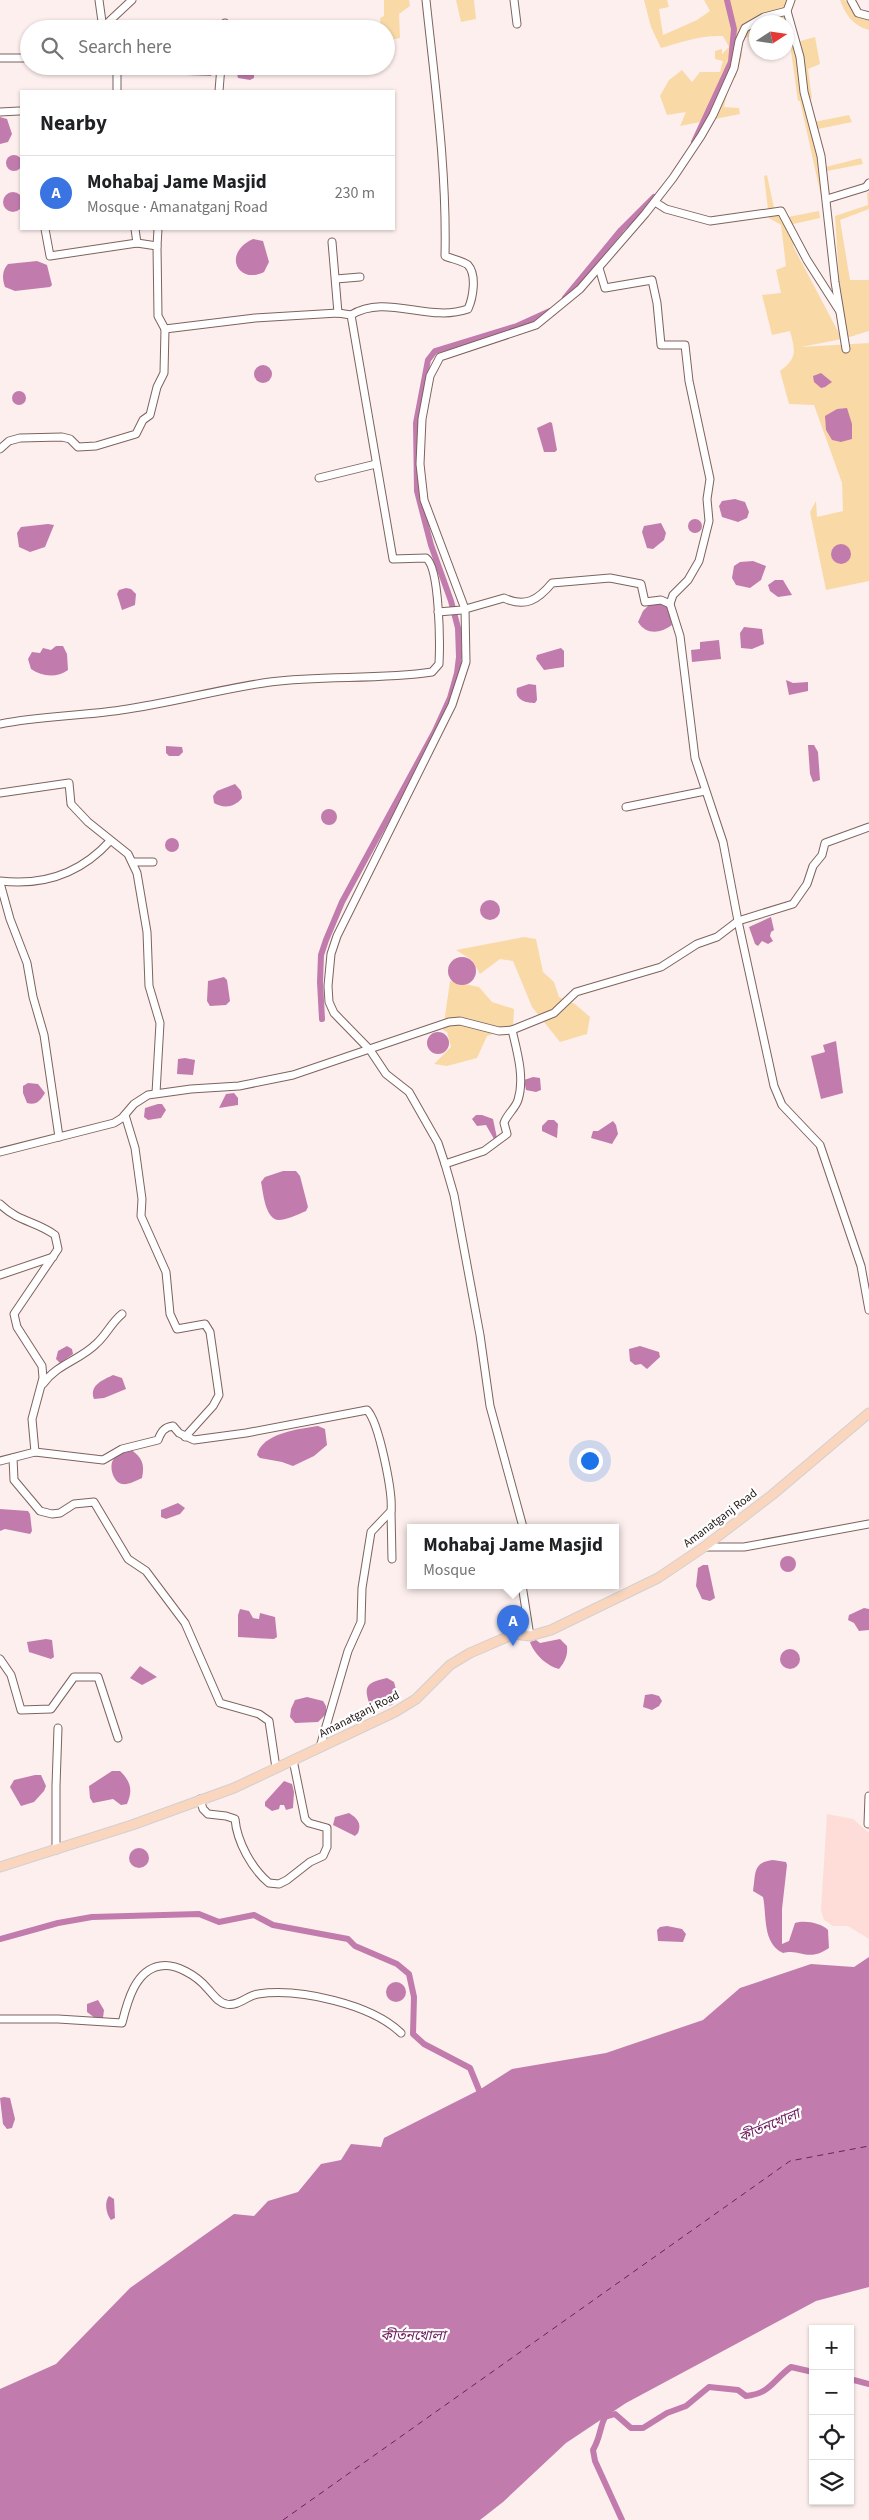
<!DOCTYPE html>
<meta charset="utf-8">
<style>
:root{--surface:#fff;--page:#f6f6f6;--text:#202124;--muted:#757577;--line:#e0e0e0;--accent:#3a74e3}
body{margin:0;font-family:"Source Sans 3","Noto Sans Bengali",sans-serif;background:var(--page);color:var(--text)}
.controls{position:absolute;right:15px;bottom:15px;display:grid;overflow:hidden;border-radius:0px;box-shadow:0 1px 4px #0004}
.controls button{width:45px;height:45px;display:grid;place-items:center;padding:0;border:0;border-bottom:1px solid var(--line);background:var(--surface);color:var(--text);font:25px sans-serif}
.compass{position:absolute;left:749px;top:15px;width:45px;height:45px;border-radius:50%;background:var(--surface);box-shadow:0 1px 4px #0004;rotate:78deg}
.you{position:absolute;left:589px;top:1460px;width:18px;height:18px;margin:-12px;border:4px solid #fff;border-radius:50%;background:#1a73e8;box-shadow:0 0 0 8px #1a73e833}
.badge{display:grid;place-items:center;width:32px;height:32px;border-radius:50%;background:var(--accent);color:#fff;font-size:16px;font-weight:700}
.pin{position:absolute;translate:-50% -41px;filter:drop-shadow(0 1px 2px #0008)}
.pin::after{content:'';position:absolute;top:26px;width:18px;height:15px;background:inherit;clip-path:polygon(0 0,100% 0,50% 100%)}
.popup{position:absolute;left:407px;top:1524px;width:212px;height:65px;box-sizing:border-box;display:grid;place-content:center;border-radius:0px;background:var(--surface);filter:drop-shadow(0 1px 4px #0005);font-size:16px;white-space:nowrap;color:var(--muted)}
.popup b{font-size:19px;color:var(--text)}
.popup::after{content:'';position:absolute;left:50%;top:100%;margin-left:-10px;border:10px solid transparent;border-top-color:var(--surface)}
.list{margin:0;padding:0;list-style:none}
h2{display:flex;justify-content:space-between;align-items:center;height:65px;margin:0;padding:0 20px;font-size:21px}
h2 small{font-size:16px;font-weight:400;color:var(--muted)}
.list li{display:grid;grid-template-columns:32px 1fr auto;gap:15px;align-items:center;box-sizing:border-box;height:75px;padding:0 20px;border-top:1px solid var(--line)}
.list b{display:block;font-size:19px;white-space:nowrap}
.list p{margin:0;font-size:16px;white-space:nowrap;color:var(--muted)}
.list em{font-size:16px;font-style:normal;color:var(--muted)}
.icon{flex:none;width:28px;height:28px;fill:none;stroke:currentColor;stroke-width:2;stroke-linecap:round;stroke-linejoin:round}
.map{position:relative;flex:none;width:869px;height:2520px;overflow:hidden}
.search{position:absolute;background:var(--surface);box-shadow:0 1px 4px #0004;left:20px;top:20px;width:375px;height:55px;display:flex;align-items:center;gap:12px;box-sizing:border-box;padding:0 18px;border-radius:28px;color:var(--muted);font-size:19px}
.panel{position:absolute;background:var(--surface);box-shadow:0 1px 4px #0004;left:20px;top:90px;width:375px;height:140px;border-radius:0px}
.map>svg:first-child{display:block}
.built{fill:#feddd8}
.green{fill:#f9daa7}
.water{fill:#c17cad}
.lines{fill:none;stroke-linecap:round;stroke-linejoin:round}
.canal{stroke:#c17cad;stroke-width:6}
.ferry{stroke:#701d5e;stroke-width:1;stroke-dasharray:6 5;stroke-linecap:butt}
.minor-casing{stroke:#7e635e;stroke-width:9}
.major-casing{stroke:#d2d0d0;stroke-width:11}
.minor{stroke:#fff;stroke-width:7}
.major{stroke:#fbd6be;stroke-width:9}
.labels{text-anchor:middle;stroke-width:4.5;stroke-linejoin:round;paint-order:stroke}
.street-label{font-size:12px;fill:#1f1412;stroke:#fff}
.water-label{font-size:14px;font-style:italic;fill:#701d5e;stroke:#fff}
</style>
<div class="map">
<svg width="869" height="2520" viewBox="0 0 869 2520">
<rect width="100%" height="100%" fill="#fcefed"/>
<path class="built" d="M 827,1814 L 853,1819 L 869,1833 L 869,1939 L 848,1926 L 833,1926 L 824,1920 L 821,1910 Z"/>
<g class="green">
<path d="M 384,0 L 409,0 L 410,6 L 399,14 L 400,38 L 386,41 L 386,29 L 381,29 L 380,18 L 384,16 Z"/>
<path d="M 456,0 L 474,0 L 476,19 L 461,22 Z"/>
<path d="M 644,0 L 667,0 L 669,7 L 659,9 L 663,35 L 697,20 L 710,11 L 704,0 L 789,0 L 781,13 L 787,19 L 777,20 L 777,22 L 756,22 L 756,34 L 739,40 L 742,54 L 736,77 L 730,80 L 724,107 L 739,108 L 740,114 L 680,126 L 686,112 L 667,115 L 660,96 L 669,80 L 682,70 L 692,82 L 700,72 L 720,72 L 723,61 L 715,59 L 715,51 L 722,49 L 722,54 L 729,47 L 723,36 C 701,35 682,42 661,48 L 651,27 Z"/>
<path d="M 840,0 L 845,0 L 858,15 L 869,16 L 869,30 C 852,25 846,15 840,0 Z"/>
<path d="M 815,37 L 820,64 L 808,69 L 812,98 L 809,99 L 814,122 L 849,115 L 852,122 L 818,129 L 822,168 L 861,158 L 863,164 L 827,171 L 824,191 L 821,196 L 800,101 L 798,101 L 790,44 Z"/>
<path d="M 767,175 L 774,208 L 785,208 L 788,217 L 819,211 L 820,218 L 789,225 L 794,248 L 842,339 L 801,347 L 869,343 L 869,581 L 826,590 L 810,512 L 816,501 L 817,517 L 843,511 L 842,483 L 814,405 L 789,404 L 780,371 C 798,358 795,350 790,331 L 772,335 L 762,295 L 781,293 L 776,270 L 786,266 L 781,225 L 769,218 L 764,176 Z"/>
<path d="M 869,192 L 869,209 L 840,220 L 850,280 L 869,280 L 869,331 L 843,339 L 835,216 L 868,205 L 867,193 Z"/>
<path d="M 524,937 L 536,939 L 543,972 L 554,982 L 559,997 L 575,1004 L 590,1017 L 587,1034 L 560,1042 L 532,1007 L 513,961 L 500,959 L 480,974 L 472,960 L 456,950 Z"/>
<path d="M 450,981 L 479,987 L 492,1002 L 514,1009 L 513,1027 L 487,1036 L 477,1058 L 447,1066 L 434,1064 L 451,1047 L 447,1032 L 443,1030 Z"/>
</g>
<g class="water">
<path d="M 185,66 L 216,66 L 211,76 L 186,75 Z"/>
<path d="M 235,66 L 254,66 L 254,78 L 250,80 L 238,78 Z"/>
<path d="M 0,117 L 7,119 L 12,134 L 8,142 L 0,144 Z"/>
<circle cx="14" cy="163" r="8"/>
<circle cx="13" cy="202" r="10"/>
<path d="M 253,239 L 263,241 L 269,262 L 264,272 C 239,285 221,254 253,239 Z"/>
<path d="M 37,261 L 47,265 L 52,285 L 50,287 L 15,291 L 5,287 C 2,279 2,270 8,264 Z"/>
<circle cx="263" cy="374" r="9"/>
<path d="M 821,373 L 832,382 L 825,387 L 821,388 L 814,382 L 813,376 Z"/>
<circle cx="19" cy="398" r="7"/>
<path d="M 847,408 L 852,424 L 852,439 L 841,442 L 832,440 L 826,430 L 825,416 L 837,409 Z"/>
<path d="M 550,422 L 552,423 L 557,450 L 555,452 L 544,452 L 537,428 Z"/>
<path d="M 735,499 L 745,502 L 749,512 L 747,518 L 738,522 L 722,517 L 719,506 L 722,501 Z"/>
<circle cx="695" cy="526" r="7"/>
<path d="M 661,523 L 666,533 L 664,540 L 653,549 L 647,548 L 642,532 L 644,526 Z"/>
<path d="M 48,524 L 54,525 L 45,547 L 30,552 L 19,547 L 17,533 L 21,527 Z"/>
<circle cx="841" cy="554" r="10"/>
<path d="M 753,561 L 766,566 L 761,580 L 750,588 L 736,585 L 732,578 L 734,566 L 740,562 Z"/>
<path d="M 775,580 L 783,580 L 792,595 L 778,597 L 770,591 L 768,585 Z"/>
<path d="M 126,588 L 131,589 L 136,594 L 135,605 L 122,610 L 117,594 L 119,590 Z"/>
<path d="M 651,603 L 668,604 L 672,625 C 660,634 646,635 638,622 L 643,611 Z"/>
<path d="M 744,627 L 762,629 L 764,644 L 752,649 L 741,648 L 740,633 Z"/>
<path d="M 719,640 L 721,659 L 692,662 L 691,650 L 700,649 L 700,642 Z"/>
<path d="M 56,646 L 63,646 L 67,654 L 68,670 C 57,678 42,677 31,669 L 28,659 L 32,652 L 40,653 L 43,648 L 51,650 Z"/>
<path d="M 561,648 L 564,651 L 564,667 L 544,670 L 536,659 L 537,655 Z"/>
<path d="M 786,680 L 793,683 L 808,682 L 808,691 L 789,695 Z"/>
<path d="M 529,684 L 536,685 L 537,700 L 535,703 C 526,703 514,700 517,688 Z"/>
<path d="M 808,745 L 814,745 L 818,752 L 820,780 L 813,782 L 810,774 Z"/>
<path d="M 166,746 L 182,747 L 183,752 L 179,756 L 169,756 L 166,753 Z"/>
<path d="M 235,784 L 241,791 L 242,798 C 235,807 224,809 214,803 L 213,796 L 217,791 Z"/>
<circle cx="329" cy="817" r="8"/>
<circle cx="172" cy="845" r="7"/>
<circle cx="490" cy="910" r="10"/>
<path d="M 771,917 L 774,930 L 771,932 L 770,936 L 773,941 L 768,944 L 762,941 L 758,946 L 755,944 L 749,927 Z"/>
<circle cx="462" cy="971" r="14"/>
<path d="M 224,977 L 227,980 L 230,1001 L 226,1005 L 210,1006 L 207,1001 L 208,981 Z"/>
<circle cx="438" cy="1043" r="11"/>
<path d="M 836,1041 L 843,1093 L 821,1099 L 811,1056 L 825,1052 L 823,1045 Z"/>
<path d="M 185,1058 L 195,1060 L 193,1075 L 177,1074 L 178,1059 Z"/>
<path d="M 533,1077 L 540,1078 L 541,1090 L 536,1092 L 526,1090 L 524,1080 Z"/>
<path d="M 28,1083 L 38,1084 L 45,1093 C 41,1100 36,1106 27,1103 L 23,1093 L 23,1086 Z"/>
<path d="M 234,1093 L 238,1098 L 238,1105 L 219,1108 L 226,1094 Z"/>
<path d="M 158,1104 L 162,1104 L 166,1110 L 161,1118 L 148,1120 L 144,1117 L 145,1108 Z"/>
<path d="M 476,1115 L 482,1115 L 493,1119 L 497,1138 L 494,1139 L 486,1125 L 477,1126 L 472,1119 Z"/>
<path d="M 548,1120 L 554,1120 L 558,1124 L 557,1138 L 542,1131 L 542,1126 Z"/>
<path d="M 613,1121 L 616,1125 L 618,1134 L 612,1144 L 591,1138 L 593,1131 L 598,1131 Z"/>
<path d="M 283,1171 L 296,1171 L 300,1176 L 308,1207 L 306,1211 C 299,1214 286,1220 279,1220 C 265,1220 263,1191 261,1182 L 265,1177 Z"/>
<path d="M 67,1346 L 72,1349 L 73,1354 L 60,1363 L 56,1359 L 58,1351 Z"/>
<path d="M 640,1346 L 659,1352 L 660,1357 L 647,1369 L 641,1364 L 635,1365 L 630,1361 L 629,1349 Z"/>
<path d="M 113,1375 L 122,1378 L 126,1389 L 104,1398 L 94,1399 C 89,1385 103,1380 113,1375 Z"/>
<path d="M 318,1426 L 325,1429 L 327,1445 L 314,1456 L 293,1466 L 282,1462 L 260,1458 L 257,1455 C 262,1433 299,1429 318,1426 Z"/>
<path d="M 130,1449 C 142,1457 145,1464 142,1478 C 136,1481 128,1485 122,1484 C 113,1482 109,1467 113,1460 C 116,1455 124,1451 130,1449 Z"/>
<path d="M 178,1503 L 185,1508 L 180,1514 L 166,1519 L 161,1517 L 161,1510 Z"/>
<path d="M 0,1509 L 28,1511 L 30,1514 L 32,1531 L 30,1534 L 5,1529 L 0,1531 Z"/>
<circle cx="788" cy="1564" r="8"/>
<path d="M 703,1565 L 708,1565 L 715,1598 L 710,1601 L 702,1599 L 696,1586 L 698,1568 Z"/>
<path d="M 864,1608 L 869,1609 L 869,1630 L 859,1631 L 854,1623 L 848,1620 L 849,1615 Z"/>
<path d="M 240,1609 L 249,1611 L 253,1618 L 259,1619 L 260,1613 L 275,1617 L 277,1637 L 274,1639 L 238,1637 L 238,1615 Z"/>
<path d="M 46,1639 L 52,1640 L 54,1657 L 51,1659 L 29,1652 L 27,1642 Z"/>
<path d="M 560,1639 L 567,1646 C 568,1655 565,1662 559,1669 C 547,1666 534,1654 530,1642 L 536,1640 L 540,1643 Z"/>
<circle cx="790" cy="1659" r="10"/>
<path d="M 140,1666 L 157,1677 L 142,1685 L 130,1678 Z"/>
<path d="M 387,1678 L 394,1682 L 398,1697 L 392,1705 L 371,1709 C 364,1688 363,1683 387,1678 Z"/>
<path d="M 652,1694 L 659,1696 L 662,1701 L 659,1706 L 652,1710 L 643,1707 L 645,1695 Z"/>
<path d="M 307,1697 L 323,1701 L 326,1706 L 326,1714 L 318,1722 L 295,1723 L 290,1717 L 291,1709 L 295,1700 Z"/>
<path d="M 112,1771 L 120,1771 C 131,1782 133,1790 127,1804 L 121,1805 L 113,1799 L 93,1803 L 90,1798 L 89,1786 Z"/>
<path d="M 35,1775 L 41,1775 L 46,1786 L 44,1791 L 34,1802 L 21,1806 L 10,1787 L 14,1780 Z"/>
<path d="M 284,1781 L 292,1784 L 294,1792 L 293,1808 L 286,1810 L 284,1805 L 280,1805 L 279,1809 L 272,1811 L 265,1806 L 265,1802 Z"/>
<path d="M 349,1813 C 357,1818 362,1823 358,1833 L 355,1836 L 333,1825 L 335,1817 Z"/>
<circle cx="139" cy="1858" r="10"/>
<path d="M 773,1860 L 786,1862 L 787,1865 L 782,1909 L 782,1944 L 789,1941 L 795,1923 C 805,1920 821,1923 828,1930 L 829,1948 C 807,1963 801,1948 783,1953 C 762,1943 767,1915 763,1897 L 753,1891 C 756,1875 752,1862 773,1860 Z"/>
<path d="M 667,1926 L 682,1929 L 686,1934 L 683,1942 L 658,1941 L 657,1930 L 660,1927 Z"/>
<path d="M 869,1957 L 869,2287 L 816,2301 L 626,2403 L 566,2443 L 503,2502 L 480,2520 L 0,2520 L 0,2389 L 56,2364 L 130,2288 L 234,2214 L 254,2216 L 268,2201 L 298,2192 L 321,2164 L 341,2160 L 351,2144 L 381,2147 L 384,2138 L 479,2090 L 512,2069 L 606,2053 L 703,2020 L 740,1988 L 811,1964 L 854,1967 Z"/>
<circle cx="396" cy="1992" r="10"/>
<path d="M 98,2000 L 104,2010 L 103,2018 L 95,2018 L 87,2012 L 87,2004 Z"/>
<path d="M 4,2097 L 10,2098 L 15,2119 L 12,2128 L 7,2129 L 3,2124 L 0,2098 Z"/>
<path d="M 109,2196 L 114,2199 L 115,2218 L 111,2220 C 106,2214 104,2202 109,2196 Z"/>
</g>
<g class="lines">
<g class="canal">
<path d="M 694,142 L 731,62 L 734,29 L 727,0"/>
<path d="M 565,298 L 621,230 L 654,197"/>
<path d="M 322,1019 L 320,982 L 321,955 L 326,940 L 342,902 L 435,731 L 450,698 L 457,673 L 459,657 L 458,628 L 451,601 L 431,545 L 417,491 L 416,423 L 428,360 L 435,351 L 517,326 L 550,311"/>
<path d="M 0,1939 L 58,1923 L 92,1917 L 199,1914 L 219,1922 L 254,1915 L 273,1925 L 348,1939 L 355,1946 L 397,1964 L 409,1974 L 414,1997 L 413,2034 L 424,2044 L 470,2068 L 479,2090"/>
<path d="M 850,2379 L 869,2384"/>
<path d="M 602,2411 L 605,2417 C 599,2429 601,2436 593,2450 L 595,2461 L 622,2520"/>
<path d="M 605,2417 L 615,2414 L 631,2428 L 643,2428 L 667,2413 L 686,2406 L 709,2387 L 738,2390 L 746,2396 C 771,2393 772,2381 791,2367 L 813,2372"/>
</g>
<path class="ferry" d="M 283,2520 L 790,2161 L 869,2146"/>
<g class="minor-casing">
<g id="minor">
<path d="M 99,0 L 103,29"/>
<path d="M 514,0 L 517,24"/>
<path d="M 791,0 L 787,11 L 800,57 L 804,92 L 821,156 L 835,282 L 846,349"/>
<path d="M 851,0 L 858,13 L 869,16"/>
<path d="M 101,29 L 132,0"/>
<path d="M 225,29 L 225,23"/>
<path d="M 0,58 L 29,58"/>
<path d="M 115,66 L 117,71 L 117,91"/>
<path d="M 219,91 L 221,66"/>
<path d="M 0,112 L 19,111"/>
<path d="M 827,199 L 866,187 L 869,183"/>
<path d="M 655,202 L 666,209 L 710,221 L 781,211 L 807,260 L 839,310"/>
<path d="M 45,229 L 50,256 L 137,243 L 157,246 L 158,316 L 165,329 L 255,318 L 338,313 L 351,315"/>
<path d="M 135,229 L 137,243"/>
<path d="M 332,242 L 338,313"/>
<path d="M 157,246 L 158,229"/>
<path d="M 336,279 L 360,277"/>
<path d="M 0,449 L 9,441 L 20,438 L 62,437 L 70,439 L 78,447 L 96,446 L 136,434 L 143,420 L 150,415 L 157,387 L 164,373 L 165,329"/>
<path d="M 319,478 L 376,464"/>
<path d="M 438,612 L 462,610 L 504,598 C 525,608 538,600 552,583 L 610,578 L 641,584 L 645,602 L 661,600 L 670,604"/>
<path d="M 0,724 C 40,716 81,716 121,710 C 171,703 220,689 270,682 C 324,675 378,680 432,672 L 439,664 C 440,645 440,568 426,558 L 393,559 L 351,315 C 386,293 428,323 468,309 C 473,298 477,275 468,265 C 463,261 452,259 445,256 C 447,170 435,85 426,0"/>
<path d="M 0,793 L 69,783 L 71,804 L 88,822 L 128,854 L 137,873 L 147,932 L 149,986 L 160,1023 L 156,1093"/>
<path d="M 626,807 L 705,791"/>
<path d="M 869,827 L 825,843 L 822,855 L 813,866 L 807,884 L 793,904 L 738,921 L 774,1086 L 782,1105 L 820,1145 L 861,1266 L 869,1310"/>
<path d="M 133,862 L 153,862"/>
<path d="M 0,881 C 43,886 81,873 110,841"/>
<path d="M 0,883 L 10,919 L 27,963 L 33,997 L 44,1035 L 59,1137"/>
<path d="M 125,1115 L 135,1148 L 142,1199 L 141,1216 L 166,1272 L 170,1314 L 177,1329 L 205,1324 L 210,1332 L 219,1395 L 213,1406 L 185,1437"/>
<path d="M 0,1152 L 114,1123 L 122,1118 L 134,1104 L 148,1095 L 191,1089 L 239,1086 L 293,1075 L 449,1022 L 460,1021 L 499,1031 L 512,1030 L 554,1013 L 576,992 L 661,967 L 697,944 L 717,937 L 738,921 L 723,842 L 695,758 L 680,636 L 670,604 L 673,595 L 688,580 L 699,561 L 709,521 L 707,499 L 710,479 L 689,381 L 685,345 L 661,345 L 657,303 L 652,280 L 605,288 L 599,268"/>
<path d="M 445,1164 L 484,1151 L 507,1134 L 504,1123 C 507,1114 515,1109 518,1100 C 525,1078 517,1051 512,1030"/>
<path d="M 0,1204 C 18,1222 36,1221 55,1235 L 58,1249 L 14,1314 L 17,1327 L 42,1366 L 43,1378 L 32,1419 L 35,1452"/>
<path d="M 0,1275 L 53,1257"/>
<path d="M 43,1384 C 57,1364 80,1360 96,1344 C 107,1334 111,1323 122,1314"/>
<path d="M 13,1458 L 14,1480 L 40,1511 L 52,1514 L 60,1513 L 74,1504 L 94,1502 L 128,1559 L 146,1571 L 185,1623 L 220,1703 L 259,1714 L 269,1721 L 276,1768"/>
<path d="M 0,1461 L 35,1452 L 103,1460 L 122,1449 L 158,1440 C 161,1432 164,1427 173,1426 L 179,1433 L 194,1440 L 246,1433 L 367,1410 C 379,1422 393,1493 391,1511 L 371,1532 L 362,1588 L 361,1622 L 348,1651 L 320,1747"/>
<path d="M 391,1511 L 392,1559"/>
<path d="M 523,1527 L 490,1406 L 480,1335 L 454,1195 L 445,1164 L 438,1143 L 409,1092 L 386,1074 L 370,1050 L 334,1013 L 329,1002 L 328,986 L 331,954 L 337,936 L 452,705 L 466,662 L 465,609 L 424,500 L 420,464 L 422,419 L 430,376 L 440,357 L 536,325 L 580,289 L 645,214 L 673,178 L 701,136 L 713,115 L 734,68 L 739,41 L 745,28 L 764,17 L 787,11"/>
<path d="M 704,1547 L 744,1547 L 869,1524"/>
<path d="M 522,1585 L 530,1636"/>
<path d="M 0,1659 L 11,1675 L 21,1710 L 51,1709 L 74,1677 L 98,1677 L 118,1738"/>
<path d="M 200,1799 L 203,1809 L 208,1814 L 226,1816 L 235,1819 C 237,1842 252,1869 269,1883 L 279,1884 L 287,1880 L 310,1862 L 323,1856 L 327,1847 L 327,1828 L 309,1823 L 305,1819 L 293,1760"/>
<path d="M 868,1824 L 869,1796"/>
<path d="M 56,1850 L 56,1786 L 58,1728"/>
<path d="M 0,2019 L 58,2019 L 122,2023 C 127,2003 135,1970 160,1966 C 176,1963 197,1976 207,1988 C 213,1994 217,2002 226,2004 C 238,2007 248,1995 258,1994 C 299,1988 371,2004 401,2033"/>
</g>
</g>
<g class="major-casing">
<path id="major" d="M 0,1867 L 132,1825 L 234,1788 L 395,1712 L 416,1699 L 450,1665 L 470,1653 L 514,1634 L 530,1636 L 551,1630 L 658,1578 L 704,1547 L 772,1495 L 869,1413"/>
</g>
<use href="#minor" class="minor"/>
<use href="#major" class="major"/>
</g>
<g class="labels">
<g class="street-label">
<text transform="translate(720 1518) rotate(-37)" y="4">Amanatganj Road</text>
<text transform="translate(359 1714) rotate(-27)" y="4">Amanatganj Road</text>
</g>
<g class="water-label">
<text transform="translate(769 2125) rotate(-23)" y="5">কীর্তনখোলা</text>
<text x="413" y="2340">কীর্তনখোলা</text>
</g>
</g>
</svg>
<div class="controls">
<button>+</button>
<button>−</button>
<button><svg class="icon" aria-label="locate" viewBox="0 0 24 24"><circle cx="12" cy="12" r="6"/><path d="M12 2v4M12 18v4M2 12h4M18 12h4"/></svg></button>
<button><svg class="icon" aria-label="layers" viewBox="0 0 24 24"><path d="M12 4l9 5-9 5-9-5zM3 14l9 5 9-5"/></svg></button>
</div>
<svg class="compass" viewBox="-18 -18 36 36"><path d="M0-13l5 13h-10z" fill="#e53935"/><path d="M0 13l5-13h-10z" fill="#757577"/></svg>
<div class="you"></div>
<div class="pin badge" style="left:513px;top:1646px">A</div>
<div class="popup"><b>Mohabaj Jame Masjid</b>Mosque</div>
<div class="search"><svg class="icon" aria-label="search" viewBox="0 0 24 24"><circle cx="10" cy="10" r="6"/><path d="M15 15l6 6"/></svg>Search here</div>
<section class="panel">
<h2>Nearby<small></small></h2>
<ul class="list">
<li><span class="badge">A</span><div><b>Mohabaj Jame Masjid</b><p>Mosque · Amanatganj Road</p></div><em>230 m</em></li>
</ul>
</section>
</div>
